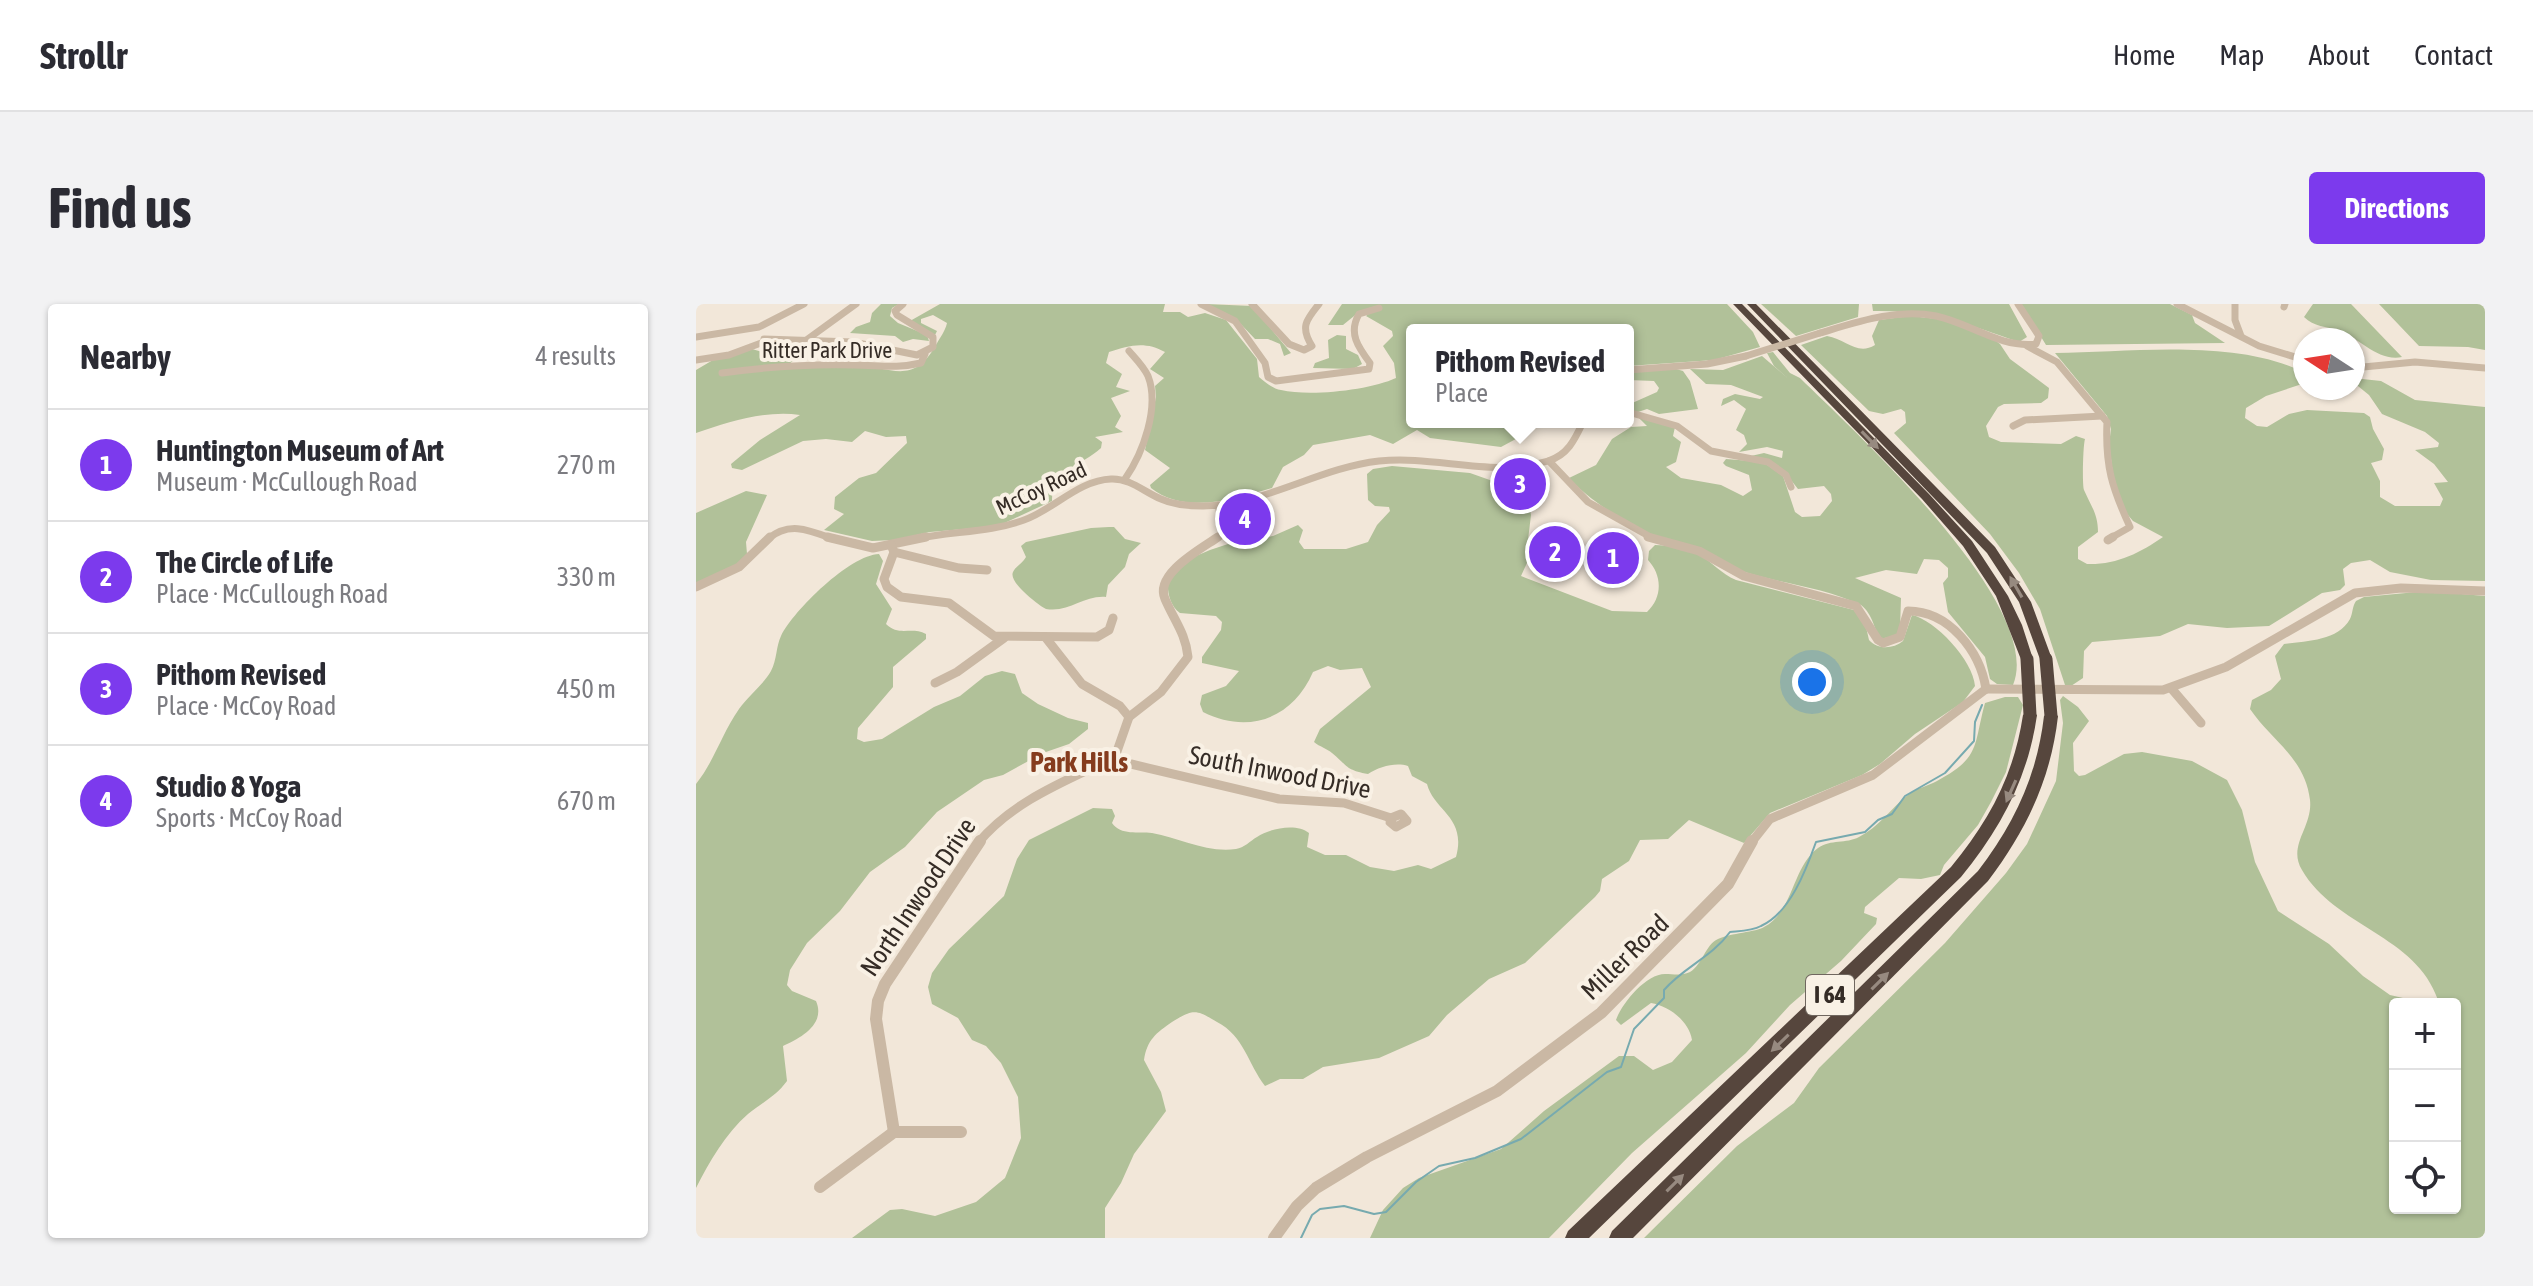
<!DOCTYPE html>
<meta charset="utf-8">
<style>
:root{--surface:#fff;--page:#f2f2f3;--text:#2b2b33;--muted:#7c7c81;--line:#e1e1e2;--accent:#7c3aed}
body{margin:0;font-family:"Asap Condensed",sans-serif;background:var(--page);color:var(--text)}
.controls{position:absolute;right:24px;bottom:24px;display:grid;overflow:hidden;border-radius:8px;box-shadow:0 2px 6px #0004}
.controls button{width:72px;height:72px;display:grid;place-items:center;padding:0;border:0;border-bottom:2px solid var(--line);background:var(--surface);color:var(--text);font:40px sans-serif}
.compass{position:absolute;left:1597px;top:24px;width:72px;height:72px;border-radius:50%;background:var(--surface);box-shadow:0 2px 6px #0004;rotate:282deg}
.you{position:absolute;left:1116px;top:378px;width:28px;height:28px;margin:-20px;border:6px solid #fff;border-radius:50%;background:#1a73e8;box-shadow:0 0 0 12px #1a73e833}
.badge{display:grid;place-items:center;width:52px;height:52px;border-radius:50%;background:var(--accent);color:#fff;font-size:26px;font-weight:700}
.pin{position:absolute;translate:-50% -50%;border:4px solid #fff;box-shadow:0 2px 8px #0006}
.popup{position:absolute;left:710px;top:20px;width:228px;height:104px;box-sizing:border-box;display:grid;place-content:center;border-radius:8px;background:var(--surface);filter:drop-shadow(0 2px 6px #0005);font-size:26px;white-space:nowrap;color:var(--muted)}
.popup b{font-size:30px;color:var(--text)}
.popup::after{content:'';position:absolute;left:50%;top:100%;margin-left:-16px;border:16px solid transparent;border-top-color:var(--surface)}
.list{margin:0;padding:0;list-style:none}
h2{display:flex;justify-content:space-between;align-items:center;height:104px;margin:0;padding:0 32px;font-size:34px}
h2 small{font-size:26px;font-weight:400;color:var(--muted)}
.list li{display:grid;grid-template-columns:52px 1fr auto;gap:24px;align-items:center;box-sizing:border-box;height:112px;padding:0 32px;border-top:2px solid var(--line)}
.list b{display:block;font-size:30px;white-space:nowrap}
.list p{margin:0;font-size:26px;white-space:nowrap;color:var(--muted)}
.list em{font-size:26px;font-style:normal;color:var(--muted)}
.icon{flex:none;width:44px;height:44px;fill:none;stroke:currentColor;stroke-width:2;stroke-linecap:round;stroke-linejoin:round}
.map{position:relative;flex:none;width:1789px;height:934px;overflow:hidden;border-radius:8px}
header{display:flex;align-items:center;gap:48px;box-sizing:border-box;height:112px;padding:0 40px;background:var(--surface);border-bottom:2px solid var(--line)}
header strong{font-size:38px}
nav{display:flex;gap:44px;margin-inline-start:auto;font-size:28px}
.intro{display:flex;align-items:center;justify-content:space-between;box-sizing:border-box;height:192px;padding:0 48px}
h1{margin:0;font-size:56px}
.button{padding:20px 36px;border-radius:8px;background:var(--accent);color:#fff;font-size:28px;font-weight:700}
main{display:flex;gap:48px;padding:0 48px}
aside{flex:1;background:var(--surface);border-radius:8px;box-shadow:0 2px 6px #0004}
.map>svg:first-child{display:block}
.green{fill:#b1c199}
.lines{fill:none;stroke-linecap:round;stroke-linejoin:round}
.stream{stroke:#77aaaf;stroke-width:2}
.minor-far2{stroke:#cab8a4;stroke-width:7}
.minor-far1{stroke:#cab8a4;stroke-width:9}
.minor{stroke:#cab8a4;stroke-width:12}
.highway{fill:#56463d;fill-rule:evenodd}
.minor-bridge{stroke:#cab8a4;stroke-width:7}
.highway-bridge{stroke:#56463d;stroke-width:13}
.oneway{fill:#978a80}
.labels{text-anchor:middle;stroke-width:8;stroke-linejoin:round;paint-order:stroke}
.far-street-label{font-size:22px;fill:#352c26;stroke:#f9f1e5}
.shield{fill:#f9f1e5;stroke:#70675f;stroke-width:2}
.shield-label{font-size:24px;font-weight:bold;fill:#352c26}
.street-label{font-size:26px;fill:#352c26;stroke:#f9f1e5}
.neighbourhood-label{font-size:28px;font-weight:bold;fill:#853c1e;stroke:#f9f1e5}
</style>
<header>
<strong>Strollr</strong>
<nav><a>Home</a><a>Map</a><a>About</a><a>Contact</a></nav>
</header>
<div class="intro"><h1>Find us</h1><a class="button">Directions</a></div>
<main>
<aside>
<h2>Nearby<small>4 results</small></h2>
<ul class="list">
<li><span class="badge">1</span><div><b>Huntington Museum of Art</b><p>Museum · McCullough Road</p></div><em>270 m</em></li>
<li><span class="badge">2</span><div><b>The Circle of Life</b><p>Place · McCullough Road</p></div><em>330 m</em></li>
<li><span class="badge">3</span><div><b>Pithom Revised</b><p>Place · McCoy Road</p></div><em>450 m</em></li>
<li><span class="badge">4</span><div><b>Studio 8 Yoga</b><p>Sports · McCoy Road</p></div><em>670 m</em></li>
</ul>
</aside>
<div class="map">
<svg width="1789" height="934" viewBox="0 0 1789 934">
<rect width="100%" height="100%" fill="#f2e7d9"/>
<g class="green">
<path d="M 185,0 L 203,0 L 196,4 L 194,12 L 202,19 L 231,31 L 233,37 L 217,35 L 207,38 L 199,32 L 154,29 L 160,23 L 174,18 L 176,9 Z"/>
<path d="M 244,0 L 469,0 L 467,8 L 484,8 L 492,13 L 509,9 L 530,16 L 561,55 L 563,73 C 569,78 577,85 585,86 C 614,93 674,86 700,74 L 698,59 L 687,42 L 697,32 L 696,27 L 670,12 L 681,3 L 663,8 L 647,21 L 632,21 L 646,0 L 1031,0 L 1057,28 L 1064,43 L 1018,56 L 932,62 L 932,26 L 716,26 L 716,118 L 851,118 L 805,143 L 734,134 L 721,126 L 697,140 L 674,131 L 617,141 L 608,151 L 587,163 L 576,184 C 538,195 489,211 455,184 L 454,181 L 474,164 L 449,146 L 460,93 L 459,82 L 468,74 L 454,65 L 469,48 C 450,37 433,41 413,48 L 410,59 L 426,70 L 420,83 L 434,87 L 415,94 L 425,112 L 419,123 L 427,128 L 399,133 L 406,138 L 405,144 C 387,161 355,167 356,197 L 302,222 L 234,228 L 198,236 L 176,237 L 128,226 L 148,210 L 138,205 L 139,193 L 163,174 L 180,169 L 211,139 L 210,132 L 190,133 L 169,127 L 156,138 L 130,135 L 107,137 L 46,166 L 36,164 L 35,160 L 64,136 L 104,111 C 69,106 33,118 0,129 L 0,66 L 17,56 L 56,45 L 73,50 L 104,51 L 92,61 L 65,65 C 97,66 128,60 159,61 C 196,63 217,82 240,41 C 244,33 249,28 251,19 L 237,11 L 225,15 L 225,19 L 241,27 L 239,31 L 214,17 Z"/>
<path d="M 510,0 L 556,2 L 595,49 L 588,52 L 584,40 L 572,35 L 559,35 L 539,14 Z"/>
<path d="M 1065,0 L 1163,0 L 1162,13 L 1100,32 Z"/>
<path d="M 1176,0 L 1313,0 L 1331,33 L 1323,38 C 1269,19 1236,6 1177,7 Z"/>
<path d="M 1325,0 L 1474,0 L 1496,11 L 1499,19 L 1529,39 L 1350,41 Z"/>
<path d="M 1617,0 L 1655,0 L 1706,53 C 1682,58 1664,34 1643,27 C 1630,22 1618,23 1608,13 Z"/>
<path d="M 1683,0 L 1789,0 L 1789,46 L 1772,43 L 1723,42 Z"/>
<path d="M 1214,12 L 1242,15 L 1292,31 L 1304,40 L 1314,55 L 1353,84 L 1352,94 L 1345,99 L 1308,100 L 1302,103 L 1290,122 L 1293,133 L 1305,138 L 1365,140 L 1380,132 L 1389,135 C 1387,141 1386,181 1388,186 C 1395,202 1402,210 1402,228 L 1382,243 L 1382,255 L 1391,260 C 1420,261 1444,249 1467,233 L 1437,217 L 1431,210 L 1419,185 L 1413,140 L 1415,125 L 1411,112 L 1359,49 C 1434,48 1542,34 1609,69 L 1609,79 L 1570,92 L 1550,104 L 1549,114 L 1561,122 L 1571,123 L 1593,110 L 1611,106 L 1668,109 L 1674,113 L 1677,125 L 1688,145 L 1686,156 L 1675,159 L 1684,177 L 1684,193 L 1699,202 L 1744,202 L 1747,195 L 1738,179 L 1752,178 L 1738,160 L 1719,146 L 1742,143 L 1743,139 L 1729,128 L 1686,110 L 1673,91 L 1657,78 L 1657,74 L 1685,77 L 1719,96 L 1789,103 L 1789,277 L 1735,276 L 1694,268 L 1674,256 L 1655,259 L 1647,265 L 1649,281 L 1644,286 L 1626,289 L 1573,322 L 1531,324 L 1492,320 L 1464,332 L 1396,338 L 1388,347 L 1387,374 L 1375,382 L 1369,381 L 1344,305 L 1323,269 L 1294,230 L 1198,129 L 1210,119 L 1209,108 L 1205,105 L 1187,110 L 1173,107 L 1105,41 L 1131,32 C 1150,35 1161,52 1179,41 L 1176,32 L 1183,16 Z"/>
<path d="M 641,31 L 650,32 L 650,45 L 662,51 L 666,60 L 657,65 L 617,64 L 619,59 L 633,54 L 632,36 Z"/>
<path d="M 1077,48 L 1094,69 L 1104,74 C 1157,126 1350,302 1317,381 L 1301,380 L 1294,375 L 1289,353 L 1252,308 L 1247,279 L 1252,273 L 1252,264 L 1243,256 L 1228,255 L 1221,270 L 1190,266 L 1159,274 L 1205,294 L 1204,326 L 1201,331 L 1185,335 C 1176,322 1178,312 1165,301 C 1130,284 1088,280 1052,269 C 994,253 913,217 873,174 L 900,161 L 916,135 L 935,123 L 951,122 L 942,113 L 979,123 L 977,132 L 985,138 L 980,158 L 970,163 L 985,174 L 1025,181 L 1047,192 L 1056,186 L 1053,171 L 1030,162 L 1027,159 L 1030,155 L 1067,158 L 1087,172 L 1099,208 L 1106,213 L 1124,212 L 1136,197 L 1135,190 L 1128,182 L 1102,185 L 1087,166 L 1055,152 L 1068,149 L 1086,154 L 1087,147 L 1071,143 L 1043,148 L 1051,140 L 1048,131 L 1040,126 L 1050,105 L 1038,96 L 1025,102 L 1027,95 L 1039,90 L 1064,95 L 1067,93 L 1035,81 L 1010,80 L 994,65 L 1027,66 L 1066,52 L 1094,76 L 1078,62 L 1071,49 Z"/>
<path d="M 980,65 L 987,67 L 994,77 L 1002,105 L 963,110 L 951,105 L 942,108 L 932,106 L 934,100 L 961,88 L 963,84 L 958,77 L 932,76 L 932,68 Z"/>
<path d="M 696,162 L 774,169 L 822,186 L 833,200 L 835,211 L 832,236 L 835,250 L 825,272 L 916,307 L 951,308 C 967,293 966,271 952,256 L 953,247 L 959,241 C 972,241 990,245 1003,251 C 1017,258 1025,270 1040,276 L 1158,306 L 1170,323 L 1173,336 C 1182,346 1197,345 1207,337 L 1216,311 C 1239,316 1277,356 1279,382 L 1267,398 L 1219,430 L 1184,460 L 1166,471 L 1074,509 L 1048,539 L 993,516 L 972,535 L 944,536 L 933,557 L 906,575 L 904,587 L 899,593 L 829,659 L 793,675 L 751,711 L 733,732 L 683,754 L 627,763 L 607,775 L 584,775 L 569,782 C 552,760 548,732 521,718 C 501,706 498,704 476,718 C 460,729 451,736 448,756 L 465,788 L 470,807 L 438,850 L 425,879 L 409,904 L 409,934 L 156,934 L 194,906 L 206,905 L 239,912 L 280,898 L 309,874 L 325,834 L 322,793 L 305,759 L 290,742 L 276,736 L 262,714 L 236,700 L 232,683 L 236,669 L 253,645 L 308,592 L 321,555 L 333,536 L 397,504 L 416,505 L 419,512 L 416,519 C 425,532 442,527 456,529 C 484,534 510,549 540,545 C 548,544 554,537 561,533 C 574,524 601,519 613,529 L 611,543 L 629,551 L 650,551 L 674,563 L 698,567 L 722,561 L 735,565 L 760,553 C 771,513 738,507 731,480 L 716,472 L 712,462 C 699,458 683,463 672,470 C 649,466 651,461 636,449 C 630,444 624,443 618,438 L 624,425 L 675,383 L 666,364 L 644,366 L 632,362 L 617,368 C 597,414 553,431 507,408 L 504,400 L 506,391 L 530,382 L 543,367 L 506,359 L 506,353 L 525,326 L 526,318 L 520,312 L 484,309 C 474,302 471,288 472,277 L 493,255 L 514,246 L 532,240 L 577,232 L 602,221 L 607,226 L 603,238 L 608,245 L 650,245 L 672,238 L 681,221 L 694,207 L 693,203 L 679,202 L 672,196 L 671,170 L 677,165 Z"/>
<path d="M 50,187 L 71,191 L 50,238 L 51,250 L 40,262 L 0,281 L 0,209 Z"/>
<path d="M 413,223 L 418,223 L 429,235 L 445,239 L 433,250 L 429,263 L 412,281 L 410,293 C 388,291 373,309 350,305 C 342,301 312,278 317,268 C 320,262 327,259 330,253 L 325,242 L 330,238 L 395,224 Z"/>
<path d="M 183,250 L 187,257 L 180,280 L 196,305 L 190,320 C 203,333 215,322 230,330 L 230,335 L 197,363 L 197,383 L 162,424 L 161,435 L 168,438 L 186,435 L 238,403 L 264,392 L 289,372 L 306,367 L 319,370 L 326,389 L 342,400 L 372,414 L 392,419 L 392,425 L 373,440 L 347,449 L 307,471 L 288,476 L 241,508 L 209,543 L 174,568 L 144,607 L 111,639 L 94,666 L 91,681 L 96,687 L 120,697 C 130,720 105,734 87,742 L 91,777 C 80,792 67,798 52,810 C 30,829 13,858 0,884 L 0,480 C 19,456 26,429 43,405 C 52,392 67,381 75,367 C 81,356 80,342 85,332 C 98,306 154,251 183,250 Z"/>
<path d="M 1731,287 L 1789,292 L 1789,934 L 948,934 L 1041,842 L 1098,799 L 1123,764 L 1249,639 L 1310,569 L 1331,540 L 1360,477 L 1367,419 L 1364,396 L 1367,392 L 1382,403 L 1393,417 L 1377,439 L 1378,467 L 1383,472 L 1389,471 L 1428,450 L 1446,448 L 1496,457 L 1531,476 L 1546,506 L 1559,558 L 1582,607 L 1633,640 L 1667,672 L 1694,691 L 1733,700 L 1699,700 L 1699,904 L 1759,904 L 1759,700 L 1740,700 L 1742,696 C 1720,631 1639,623 1606,566 C 1591,541 1617,523 1614,496 C 1609,454 1576,437 1554,405 L 1556,396 L 1575,386 L 1585,375 L 1579,352 L 1588,340 C 1610,337 1642,337 1654,315 C 1657,309 1656,303 1660,297 L 1668,293 Z"/>
<path d="M 1309,393 L 1322,393 L 1327,401 L 1310,468 L 1295,498 L 1282,521 L 1248,561 L 1244,571 L 1225,575 L 1203,574 L 1169,603 L 1168,609 L 1181,614 L 1180,620 L 1145,657 L 1094,701 L 1050,749 L 936,849 L 853,934 L 674,934 L 687,906 L 707,884 L 723,874 L 805,845 L 848,807 L 923,752 L 938,752 L 957,766 L 976,758 L 996,736 C 993,717 973,702 955,699 L 925,721 L 920,716 C 926,699 950,670 969,670 C 978,670 985,672 994,668 C 1007,660 1009,641 1022,635 C 1035,629 1060,628 1068,623 C 1098,607 1096,563 1122,544 C 1135,535 1150,540 1163,533 C 1183,523 1196,503 1213,490 C 1221,484 1232,482 1241,477 C 1285,453 1277,443 1289,399 Z"/>
</g>
<g class="lines">
<path class="stream" d="M 605,934 L 616,911 L 624,905 L 648,902 L 678,910 L 690,908 L 720,878 L 743,862 L 779,854 L 825,835 L 911,768 L 925,763 L 938,725 L 968,694 L 968,686 C 988,663 1016,653 1034,628 C 1044,627 1056,627 1065,622 C 1094,609 1110,566 1120,538 L 1169,528 L 1182,516 L 1196,510 L 1209,492 L 1249,469 L 1278,437 L 1279,418 L 1286,401"/>
<g class="minor-far2">
<path d="M 505,0 L 539,17 L 569,59 L 572,73 L 580,77 L 673,65 L 674,59 C 662,43 652,29 663,10 L 683,4"/>
<path d="M 556,0 L 593,40 L 608,46 L 616,42 C 604,23 610,16 623,0"/>
<path d="M 1481,0 L 1563,42 L 1609,56"/>
<path d="M 1539,0 L 1539,16 L 1545,32"/>
<path d="M 1588,3 L 1589,0"/>
<path d="M 1124,29 C 1161,18 1201,4 1240,12 C 1274,19 1303,44 1340,40 L 1343,32 L 1322,0"/>
<path d="M 0,33 L 63,23 L 108,0"/>
<path d="M 68,35 L 157,38 L 221,51 L 237,43 L 237,33 L 201,11 L 199,7 L 207,0"/>
<path d="M 109,37 L 160,0"/>
<path d="M 1331,42 L 1361,58 L 1411,118 C 1409,162 1416,184 1434,223 L 1413,235"/>
<path d="M 0,56 L 33,51 L 73,36"/>
<path d="M 1657,64 L 1719,58 L 1789,64"/>
<path d="M 932,66 L 1011,60 L 1050,52"/>
<path d="M 26,69 C 69,63 113,60 157,61 C 183,61 199,65 225,59 L 229,50"/>
<path d="M 932,108 L 981,122 L 1015,147 L 1072,158 L 1090,171 L 1095,183"/>
<path d="M 1317,122 L 1329,116 L 1406,112"/>
<path d="M 853,157 L 892,198 L 958,235"/>
<path d="M 429,175 C 447,149 464,103 452,72 C 448,63 440,55 433,47"/>
<path d="M 72,235 C 93,217 113,226 137,235"/>
<path d="M 220,235 C 255,227 293,229 328,216 C 357,206 383,176 415,175 C 434,174 448,188 465,195 C 478,201 493,202 507,202 C 569,201 622,164 683,157 C 740,151 796,174 852,157 C 872,151 879,135 887,118"/>
<path d="M 519,235 L 525,231 L 527,222 L 522,201"/>
</g>
<g class="minor-far1">
<path d="M 131,233 L 177,244 L 230,233"/>
<path d="M 952,233 L 1003,247 L 1048,272 L 1160,302 L 1182,336 L 1187,339 L 1204,333 L 1212,307 C 1253,307 1284,347 1290,385"/>
<path d="M 1412,236 L 1417,233"/>
<path d="M 195,241 L 198,248 L 188,275 L 191,283 L 205,293 L 253,299 L 298,332 L 401,333 L 413,326 L 417,314"/>
<path d="M 198,248 L 263,264 L 291,266"/>
<path d="M 0,283 L 43,263 L 74,233"/>
<path d="M 350,334 L 386,380 L 424,402 L 433,413"/>
<path d="M 239,379 L 261,368 L 308,334"/>
<path d="M 1475,384 L 1505,419"/>
<path d="M 1290,385 L 1467,386 L 1530,363 L 1659,289 L 1705,284 L 1789,287"/>
<path d="M 419,453 L 435,460 L 583,495 L 648,499 L 695,514"/>
<path d="M 419,453 L 433,413 L 465,388 L 492,353 C 490,330 478,316 469,295 C 458,270 505,245 522,233"/>
<path d="M 705,510 L 711,517 L 700,523 L 694,518 L 695,514 Z"/>
<path d="M 282,539 C 318,496 370,477 419,453"/>
<path d="M 1055,539 L 1074,515 L 1177,471 L 1290,385"/>
</g>
<g class="minor">
<path d="M 198,828 L 180,715 L 182,697 L 189,680 L 284,537"/>
<path d="M 124,883 L 198,828 L 265,828"/>
<path d="M 578,934 L 601,902 L 620,884 L 671,853 L 801,787 L 905,709 L 1032,580 L 1056,537"/>
</g>
<g class="highway">
<path d="M 1037,0 L 1046,0 L 1233,190 L 1276,237 L 1312,292 L 1326,321 L 1337,355 L 1336,358 L 1326,358 L 1300,292 L 1267,242 L 1226,195 Z"/>
<path d="M 1051,0 L 1060,0 L 1299,243 L 1335,298 L 1356,355 L 1355,358 L 1345,358 L 1323,298 L 1291,249 Z"/>
<path d="M 1334,406 L 1341,411 C 1332,474 1305,524 1265,573 L 893,934 L 869,934 L 872,927 L 1255,563 C 1293,517 1318,471 1327,411 Z"/>
<path d="M 1355,407 L 1362,412 C 1355,475 1330,527 1292,577 L 937,934 L 913,934 L 916,927 L 1282,567 C 1318,520 1341,472 1348,412 Z"/>
</g>
<path class="minor-bridge" d="M 1050,52 L 1124,29"/>
<g class="highway-bridge">
<path d="M 1331,355 L 1334,411"/>
<path d="M 1350,355 L 1355,412"/>
</g>
</g>
<defs><path id="oneway-solid" d="M-6-.8H1V-3.2L6.5 0L1 3.2V.8H-6Z" transform="scale(2)"/></defs>
<g class="oneway">
<use href="#oneway-solid" transform="translate(1174 136) rotate(46)"/>
<use href="#oneway-solid" transform="translate(1320 283) rotate(-120)"/>
<use href="#oneway-solid" transform="translate(1315 487) rotate(114)"/>
<use href="#oneway-solid" transform="translate(1184 677) rotate(-45)"/>
<use href="#oneway-solid" transform="translate(1084 739) rotate(136)"/>
<use href="#oneway-solid" transform="translate(979 879) rotate(-45)"/>
</g>
<g class="labels">
<g class="far-street-label">
<text x="131" y="54">Ritter Park Drive</text>
<text transform="translate(345 184) rotate(-25)" y="8">McCoy Road</text>
</g>
<rect class="shield" x="1110" y="671" width="48" height="40" rx="6"/>
<g class="shield-label">
<text x="1134" y="699">I 64</text>
</g>
<g class="street-label">
<text transform="translate(584 468) rotate(11)" y="9">South Inwood Drive</text>
<text transform="translate(222 593) rotate(-56)" y="9">North Inwood Drive</text>
<text transform="translate(929 653) rotate(-44)" y="9">Miller Road</text>
</g>
<g class="neighbourhood-label">
<text x="383" y="468">Park Hills</text>
</g>
</g>
</svg>
<div class="controls">
<button>+</button>
<button>−</button>
<button><svg class="icon" aria-label="locate" viewBox="0 0 24 24"><circle cx="12" cy="12" r="6"/><path d="M12 2v4M12 18v4M2 12h4M18 12h4"/></svg></button>
</div>
<svg class="compass" viewBox="-18 -18 36 36"><path d="M0-13l5 13h-10z" fill="#e53935"/><path d="M0 13l5-13h-10z" fill="#7c7c81"/></svg>
<div class="you"></div>
<div class="pin badge" style="left:917px;top:254px">1</div>
<div class="pin badge" style="left:859px;top:248px">2</div>
<div class="pin badge" style="left:824px;top:180px">3</div>
<div class="popup"><b>Pithom Revised</b>Place</div>
<div class="pin badge" style="left:549px;top:215px">4</div>
</div>
</main>
